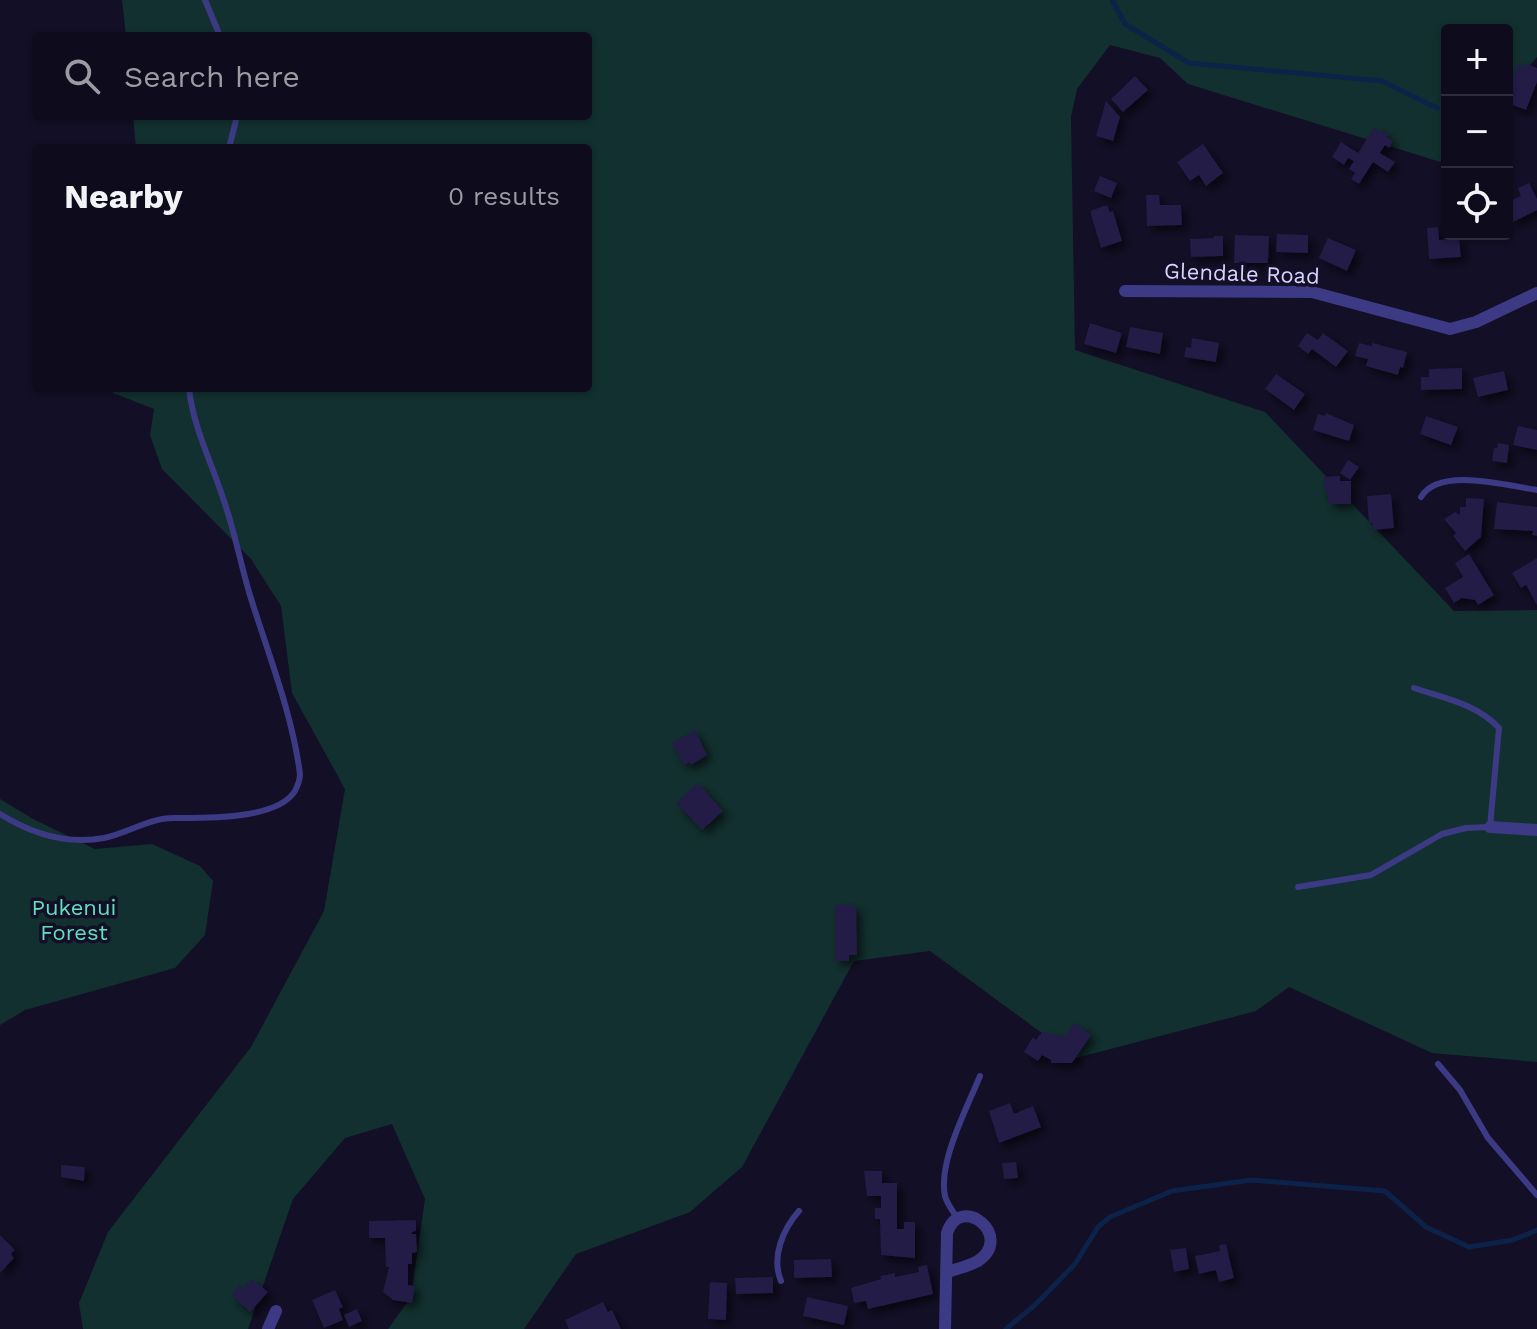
<!DOCTYPE html>
<meta charset="utf-8">
<style>
:root{--surface:#0e0b1c;--page:#1c1929;--text:#f1f3f6;--muted:#9b9ba3;--line:#2e2b3b}
body{margin:0;font-family:"Work Sans",sans-serif;background:var(--page);color:var(--text)}
.controls{position:absolute;right:24px;top:24px;display:grid;overflow:hidden;border-radius:8px;box-shadow:0 2px 6px #0004}
.controls button{width:72px;height:72px;display:grid;place-items:center;padding:0;border:0;border-bottom:2px solid var(--line);background:var(--surface);color:var(--text);font:40px sans-serif}
.list{margin:0;padding:0;list-style:none}
h2{display:flex;justify-content:space-between;align-items:center;height:104px;margin:0;padding:0 32px;font-size:34px}
h2 small{font-size:26px;font-weight:400;color:var(--muted)}
.icon{flex:none;width:44px;height:44px;fill:none;stroke:currentColor;stroke-width:2;stroke-linecap:round;stroke-linejoin:round}
.map{position:relative;flex:none;width:1537px;height:1329px;overflow:hidden}
.search{position:absolute;background:var(--surface);box-shadow:0 2px 6px #0004;left:32px;top:32px;width:560px;height:88px;display:flex;align-items:center;gap:20px;box-sizing:border-box;padding:0 28px;border-radius:8px;color:var(--muted);font-size:30px}
.panel{position:absolute;background:var(--surface);box-shadow:0 2px 6px #0004;left:32px;top:144px;width:560px;height:248px;border-radius:8px}
.map>svg:first-child{display:block}
.green{fill:#12302f}
.lines{fill:none;stroke-linecap:round;stroke-linejoin:round}
.stream{stroke:#0c2248;stroke-width:5}
.building{fill:#241b47;filter:url(#shadow)}
.lane{stroke:#3d3a85;stroke-width:6}
.street{stroke:#3d3a85;stroke-width:12}
.labels{text-anchor:middle;stroke-width:7;stroke-linejoin:round;paint-order:stroke}
.street-label{font-size:22px;fill:#d9d4ff;stroke:#130f26}
.park-label{font-size:22px;fill:#5fe0c0;stroke:#130f26}
</style>
<div class="map">
<svg width="1537" height="1329" viewBox="0 0 1537 1329">
<defs>
<filter id="shadow"><feDropShadow dx="5" dy="5" stdDeviation="4" flood-color="#0009"/></filter>
</defs>
<rect width="100%" height="100%" fill="#130f26"/>
<g class="green">
<path d="M 122,0 L 1537,0 L 1537,57 L 1507,93 L 1507,30 L 1447,30 L 1447,164 L 1188,84 L 1160,58 L 1110,45 L 1077,89 L 1071,117 L 1075,350 L 1265,412 L 1454,611 L 1537,610 L 1537,1062 L 1432,1053 L 1289,987 L 1256,1011 L 1076,1058 L 930,951 L 854,961 L 742,1167 L 690,1212 L 576,1254 L 524,1329 L 388,1329 L 411,1297 L 425,1199 L 392,1124 L 345,1138 L 293,1199 L 248,1329 L 83,1329 L 79,1303 L 108,1232 L 251,1047 L 324,911 L 345,789 L 292,693 L 281,606 L 251,559 L 162,469 L 150,435 L 154,409 L 113,393 L 114,388 L 588,388 L 588,148 L 136,148 L 133,116 L 588,116 L 588,36 L 126,36 Z"/>
<path d="M 0,799 L 33,819 L 95,849 L 152,844 L 200,866 L 213,881 L 205,935 L 175,968 L 25,1010 L 0,1025 Z"/>
</g>
<g class="lines">
<g class="stream">
<path d="M 1112,0 L 1125,24 L 1189,63 L 1382,81 L 1437,108"/>
<path d="M 1006,1329 L 1035,1305 L 1075,1264 L 1098,1227 L 1110,1217 L 1172,1191 L 1251,1180 L 1385,1191 L 1426,1227 L 1469,1247 L 1513,1240 L 1537,1230"/>
</g>
</g>
<g class="building">
<path d="M 1526,63 L 1537,68 L 1537,82 L 1526,110 L 1507,103 L 1507,75 L 1513,78 L 1518,64 L 1524,67 Z"/>
<path d="M 1135,76 L 1148,90 L 1123,112 L 1111,99 Z"/>
<path d="M 1106,101 L 1120,117 L 1113,141 L 1096,136 Z"/>
<path d="M 1374,128 L 1388,134 L 1386,137 L 1393,141 L 1389,148 L 1385,145 L 1380,153 L 1395,162 L 1388,172 L 1373,162 L 1359,184 L 1351,179 L 1355,173 L 1349,169 L 1354,161 L 1348,158 L 1344,165 L 1332,157 L 1341,142 L 1358,153 Z"/>
<path d="M 1203,144 L 1223,173 L 1206,186 L 1199,175 L 1190,181 L 1177,162 Z"/>
<path d="M 1100,176 L 1117,183 L 1111,198 L 1094,191 Z"/>
<path d="M 1529,183 L 1537,199 L 1537,210 L 1513,222 L 1507,202 L 1521,196 L 1518,188 Z"/>
<path d="M 1146,195 L 1159,195 L 1160,205 L 1181,205 L 1182,225 L 1147,226 Z"/>
<path d="M 1107,205 L 1110,212 L 1113,211 L 1122,241 L 1101,248 L 1090,211 Z"/>
<path d="M 1438,227 L 1439,240 L 1459,238 L 1461,257 L 1429,259 L 1427,228 Z"/>
<path d="M 1277,234 L 1308,235 L 1308,253 L 1276,252 Z"/>
<path d="M 1235,235 L 1269,236 L 1268,263 L 1234,263 Z"/>
<path d="M 1214,236 L 1223,236 L 1223,256 L 1191,257 L 1190,239 L 1214,238 Z"/>
<path d="M 1328,238 L 1356,250 L 1347,271 L 1319,258 Z"/>
<path d="M 1090,323 L 1122,333 L 1116,353 L 1084,344 Z"/>
<path d="M 1130,327 L 1163,333 L 1160,354 L 1126,347 Z"/>
<path d="M 1307,333 L 1318,340 L 1323,333 L 1348,351 L 1336,367 L 1312,349 L 1308,354 L 1298,346 Z"/>
<path d="M 1192,338 L 1219,343 L 1216,362 L 1184,357 L 1186,347 L 1191,348 Z"/>
<path d="M 1359,343 L 1372,346 L 1372,343 L 1407,352 L 1403,368 L 1400,367 L 1398,375 L 1366,366 L 1368,359 L 1355,356 Z"/>
<path d="M 1462,368 L 1462,389 L 1421,390 L 1421,377 L 1429,377 L 1429,369 Z"/>
<path d="M 1504,371 L 1508,390 L 1478,397 L 1473,378 Z"/>
<path d="M 1276,374 L 1305,394 L 1294,410 L 1265,389 Z"/>
<path d="M 1326,413 L 1354,425 L 1349,441 L 1313,430 L 1318,414 L 1325,416 Z"/>
<path d="M 1426,416 L 1458,427 L 1451,445 L 1420,434 Z"/>
<path d="M 1518,426 L 1537,430 L 1537,450 L 1513,445 Z"/>
<path d="M 1498,443 L 1509,445 L 1507,463 L 1492,461 L 1494,448 L 1497,448 Z"/>
<path d="M 1348,460 L 1359,467 L 1350,480 L 1340,473 Z"/>
<path d="M 1340,476 L 1340,481 L 1351,481 L 1351,504 L 1328,504 L 1328,493 L 1325,493 L 1323,477 Z"/>
<path d="M 1391,494 L 1394,528 L 1373,530 L 1372,523 L 1369,523 L 1367,496 Z"/>
<path d="M 1466,498 L 1484,499 L 1481,537 L 1465,551 L 1453,536 L 1456,533 L 1444,519 L 1455,512 L 1460,515 L 1460,507 L 1466,507 Z"/>
<path d="M 1497,502 L 1537,507 L 1537,536 L 1532,535 L 1533,531 L 1494,529 Z"/>
<path d="M 1469,554 L 1494,595 L 1478,605 L 1475,600 L 1462,598 L 1454,603 L 1445,588 L 1463,577 L 1455,563 Z"/>
<path d="M 1537,558 L 1537,605 L 1526,585 L 1521,588 L 1512,573 Z"/>
<path d="M 695,730 L 707,755 L 691,765 L 690,762 L 684,765 L 672,743 Z"/>
<path d="M 698,783 L 723,811 L 702,830 L 676,803 Z"/>
<path d="M 835,905 L 856,905 L 857,955 L 849,955 L 849,961 L 835,961 Z"/>
<path d="M 1074,1023 L 1091,1035 L 1072,1063 L 1051,1063 L 1051,1060 L 1042,1055 L 1038,1061 L 1024,1052 L 1033,1037 L 1036,1040 L 1042,1032 L 1065,1037 Z"/>
<path d="M 1010,1103 L 1014,1114 L 1033,1106 L 1041,1127 L 999,1143 L 989,1111 Z"/>
<path d="M 1016,1162 L 1018,1178 L 1004,1179 L 1002,1163 Z"/>
<path d="M 61,1165 L 85,1167 L 84,1181 L 61,1177 Z"/>
<path d="M 864,1171 L 882,1171 L 882,1183 L 897,1183 L 897,1229 L 904,1229 L 904,1222 L 915,1222 L 915,1258 L 881,1255 L 880,1219 L 875,1219 L 875,1208 L 881,1208 L 881,1196 L 867,1196 Z"/>
<path d="M 416,1220 L 416,1231 L 412,1232 L 412,1234 L 416,1234 L 417,1252 L 412,1253 L 412,1264 L 408,1264 L 408,1285 L 415,1286 L 412,1303 L 393,1300 L 383,1292 L 389,1267 L 386,1267 L 385,1238 L 369,1238 L 369,1221 Z"/>
<path d="M 0,1235 L 15,1250 L 11,1254 L 14,1258 L 0,1273 Z"/>
<path d="M 1226,1244 L 1234,1278 L 1219,1282 L 1216,1270 L 1199,1274 L 1195,1256 L 1220,1251 L 1219,1245 Z"/>
<path d="M 1186,1248 L 1189,1269 L 1174,1272 L 1170,1250 Z"/>
<path d="M 831,1259 L 832,1277 L 794,1278 L 794,1260 Z"/>
<path d="M 927,1265 L 933,1294 L 868,1309 L 866,1301 L 854,1303 L 851,1288 L 881,1279 L 880,1276 L 895,1273 L 895,1277 L 919,1272 L 918,1267 Z"/>
<path d="M 773,1277 L 773,1293 L 736,1294 L 735,1278 Z"/>
<path d="M 252,1279 L 268,1292 L 250,1312 L 231,1295 L 240,1285 L 244,1288 Z"/>
<path d="M 710,1282 L 727,1283 L 726,1320 L 708,1319 Z"/>
<path d="M 335,1290 L 343,1307 L 339,1309 L 343,1320 L 324,1328 L 312,1300 Z"/>
<path d="M 807,1297 L 848,1306 L 844,1325 L 803,1316 Z"/>
<path d="M 603,1302 L 608,1312 L 612,1310 L 621,1329 L 569,1329 L 565,1320 Z"/>
<path d="M 357,1309 L 362,1321 L 349,1327 L 344,1315 Z"/>
</g>
<g class="lines">
<g class="lane">
<path d="M 205,0 L 220,36"/>
<path d="M 229,148 L 237,116"/>
<path d="M 1421,497 C 1439,466 1508,486 1537,490"/>
<path d="M 0,814 C 32,834 66,845 104,838 C 128,833 149,818 174,818 C 204,818 277,820 295,791 C 298,785 300,780 300,774 C 292,712 267,651 249,592 C 240,561 234,529 223,498 C 211,461 193,427 189,388"/>
<path d="M 1298,887 L 1371,875 L 1442,834 L 1466,828 L 1490,827 L 1499,728 C 1477,704 1444,698 1414,688"/>
<path d="M 1438,1064 L 1460,1090 L 1488,1138 L 1537,1195"/>
<path d="M 957,1218 C 953,1211 947,1204 945,1196 C 938,1162 967,1108 980,1076"/>
<path d="M 781,1281 C 771,1257 783,1229 799,1211"/>
</g>
<g class="street">
<path d="M 1125,291 L 1312,292 L 1450,329 L 1476,322 L 1537,293"/>
<path d="M 1490,827 L 1537,830"/>
<path d="M 268,1329 L 276,1311"/>
<path d="M 945,1329 L 947,1233 C 960,1192 1015,1236 978,1261 C 969,1266 957,1269 947,1272"/>
</g>
</g>
<g class="labels">
<g class="street-label">
<text transform="translate(1242 273) rotate(2)" y="8">Glendale Road</text>
</g>
<g class="park-label">
<text x="74" y="915">Pukenui<tspan x="74" dy="25">Forest</tspan></text>
</g>
</g>
</svg>
<div class="controls">
<button>+</button>
<button>−</button>
<button><svg class="icon" aria-label="locate" viewBox="0 0 24 24"><circle cx="12" cy="12" r="6"/><path d="M12 2v4M12 18v4M2 12h4M18 12h4"/></svg></button>
</div>
<div class="search"><svg class="icon" aria-label="search" viewBox="0 0 24 24"><circle cx="10" cy="10" r="6"/><path d="M15 15l6 6"/></svg>Search here</div>
<section class="panel">
<h2>Nearby<small>0 results</small></h2>
<ul class="list">
</ul>
</section>
</div>
